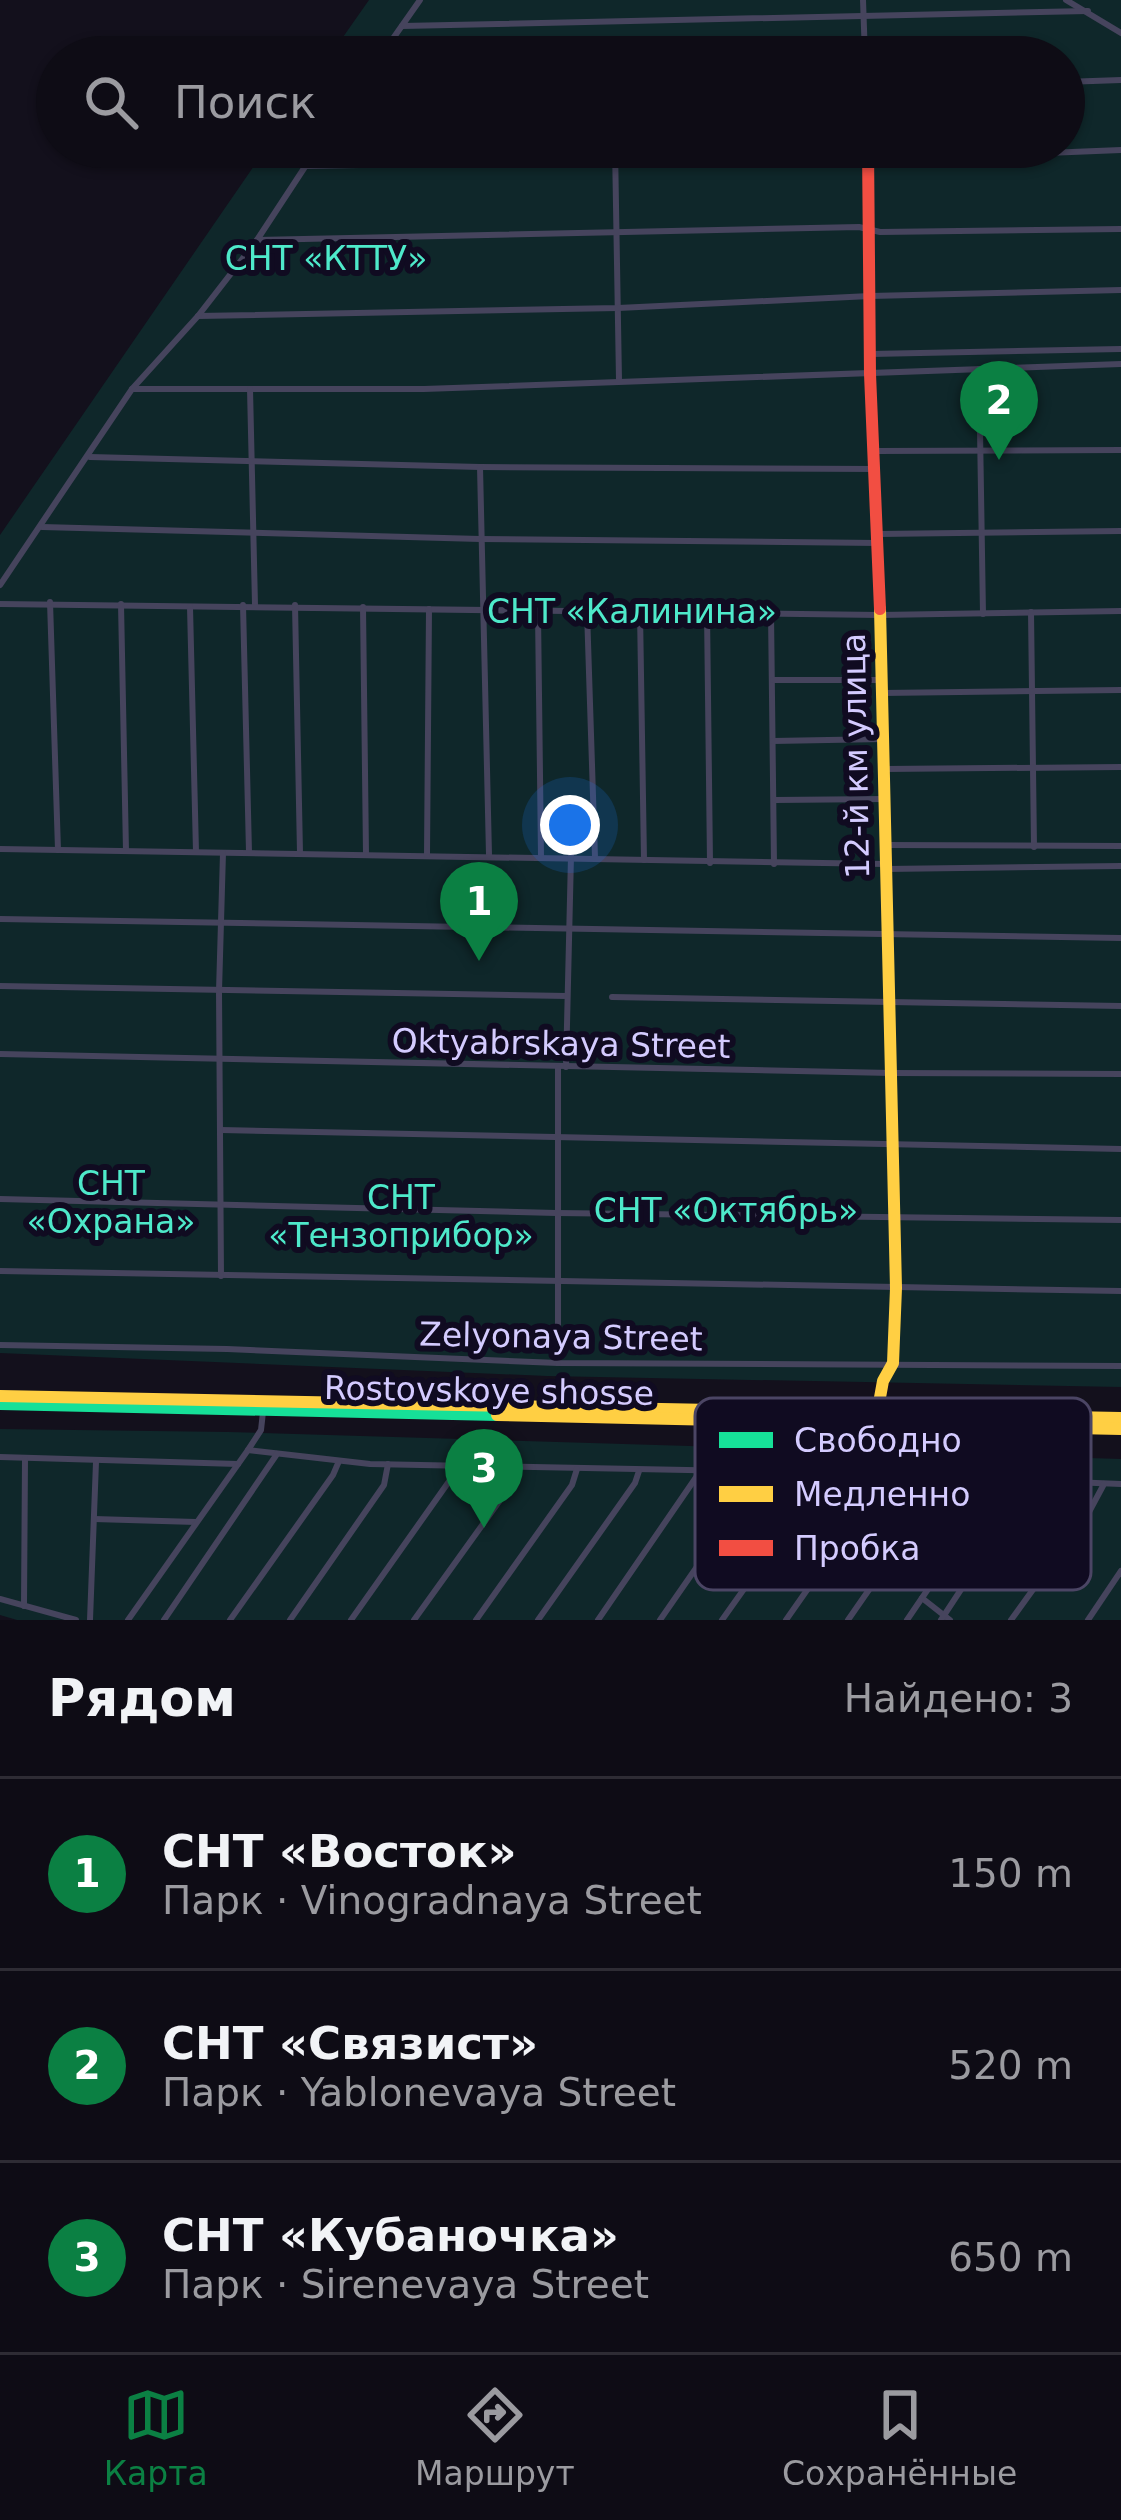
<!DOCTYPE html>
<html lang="ru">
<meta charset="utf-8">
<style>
:root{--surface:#0e0c15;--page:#1c1a22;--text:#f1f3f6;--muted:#9b9ba0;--line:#2e2c34;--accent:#0b8043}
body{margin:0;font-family:"DejaVu Sans",sans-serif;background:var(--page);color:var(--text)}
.you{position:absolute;left:570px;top:825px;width:42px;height:42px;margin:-30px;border:9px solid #fff;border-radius:50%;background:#1a73e8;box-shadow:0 0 0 18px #1a73e833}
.badge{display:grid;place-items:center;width:78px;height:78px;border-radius:50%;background:var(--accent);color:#fff;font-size:39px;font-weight:700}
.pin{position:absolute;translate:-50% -99px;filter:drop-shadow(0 3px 6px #0008)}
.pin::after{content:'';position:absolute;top:63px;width:42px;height:36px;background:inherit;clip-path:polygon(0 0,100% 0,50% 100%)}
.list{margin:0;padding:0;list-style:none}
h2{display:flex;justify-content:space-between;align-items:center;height:156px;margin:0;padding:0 48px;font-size:51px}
h2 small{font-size:39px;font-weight:400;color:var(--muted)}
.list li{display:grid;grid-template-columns:78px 1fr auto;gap:36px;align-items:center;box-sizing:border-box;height:192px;padding:0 48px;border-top:3px solid var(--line)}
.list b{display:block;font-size:45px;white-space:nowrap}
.list p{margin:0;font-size:39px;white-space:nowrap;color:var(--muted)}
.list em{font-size:39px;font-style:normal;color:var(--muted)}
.icon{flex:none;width:66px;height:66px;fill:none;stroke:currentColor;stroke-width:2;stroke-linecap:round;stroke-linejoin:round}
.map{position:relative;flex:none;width:1121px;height:1620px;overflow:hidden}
.search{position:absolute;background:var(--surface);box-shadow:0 3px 9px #0004;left:36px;right:36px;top:36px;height:132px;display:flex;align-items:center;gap:30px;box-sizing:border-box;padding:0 42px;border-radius:66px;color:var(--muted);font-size:45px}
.sheet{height:732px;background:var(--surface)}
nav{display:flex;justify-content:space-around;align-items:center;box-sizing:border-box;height:168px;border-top:3px solid var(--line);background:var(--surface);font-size:33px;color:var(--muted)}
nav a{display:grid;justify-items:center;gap:6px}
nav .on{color:var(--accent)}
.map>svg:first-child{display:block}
.green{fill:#0f272a}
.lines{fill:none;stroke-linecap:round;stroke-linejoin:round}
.street{stroke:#46445d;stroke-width:6}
.fast{stroke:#16e098;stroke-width:12}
.slow{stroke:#ffcf43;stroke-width:12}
.jam{stroke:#f24e42;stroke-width:12}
.labels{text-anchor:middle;stroke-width:12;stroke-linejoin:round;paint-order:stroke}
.park-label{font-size:33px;fill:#4ee9ca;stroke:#100b21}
.street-label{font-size:33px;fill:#d4cbff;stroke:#100b21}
.key{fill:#100b21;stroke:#4b4564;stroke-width:3}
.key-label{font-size:33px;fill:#d4cbff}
</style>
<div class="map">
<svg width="1121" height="1620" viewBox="0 0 1121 1620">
<rect width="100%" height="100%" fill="#13101c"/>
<g class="green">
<path d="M 369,0 L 1121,0 L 1121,1387 L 547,1376 L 0,1353 L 0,535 L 267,147 L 1064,147 L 1064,57 L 329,57 Z"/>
<path d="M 0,1429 L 228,1432 L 1121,1459 L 1121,1620 L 17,1620 L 0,1615 Z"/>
</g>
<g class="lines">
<g class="street">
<path d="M 863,0 L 865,57"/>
<path d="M 1066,0 L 1121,33"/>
<path d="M 402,26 L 1088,11"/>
<path d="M 380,57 L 420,0"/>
<path d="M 1064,82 L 1121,80"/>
<path d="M 615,147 L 619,380"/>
<path d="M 868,160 L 1121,150"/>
<path d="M 305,166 L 868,156"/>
<path d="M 257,240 L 859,227 L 880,232 L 1121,229"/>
<path d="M 198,316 L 618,308 L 870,296 L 1121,290"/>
<path d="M 871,354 L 1121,349"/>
<path d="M 979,369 L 983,614"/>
<path d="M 132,389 L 424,389 L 1121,364"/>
<path d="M 250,389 L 255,605"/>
<path d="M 876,451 L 1121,450"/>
<path d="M 90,457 L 480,467 L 877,469"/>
<path d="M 480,467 L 489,855"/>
<path d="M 42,527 L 480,539 L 878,543"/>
<path d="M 879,534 L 1121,531"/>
<path d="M 0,585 L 132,389 L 198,316 L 257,240 L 318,147"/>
<path d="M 50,602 L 58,850"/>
<path d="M 0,604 L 880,615 L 1121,611"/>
<path d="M 121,604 L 126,851"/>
<path d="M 243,605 L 249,852"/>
<path d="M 295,605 L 300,853"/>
<path d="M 190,607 L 196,852"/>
<path d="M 363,607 L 366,854"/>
<path d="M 587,611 L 595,857"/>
<path d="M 640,612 L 644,860"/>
<path d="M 707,612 L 710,863"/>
<path d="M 1031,612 L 1034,847"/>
<path d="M 538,613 L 541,856"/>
<path d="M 771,613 L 774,864"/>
<path d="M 773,680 L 881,680"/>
<path d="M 882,693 L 1121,690"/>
<path d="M 773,741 L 883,739"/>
<path d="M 885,769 L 1121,767"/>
<path d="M 775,800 L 884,799"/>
<path d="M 886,845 L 1121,846"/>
<path d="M 0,849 L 885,864"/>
<path d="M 427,855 L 429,609"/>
<path d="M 886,869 L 1121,866"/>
<path d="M 0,919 L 1121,938"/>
<path d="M 0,986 L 567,996"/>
<path d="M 612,997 L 1121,1006"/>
<path d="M 0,1054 L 891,1073 L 1121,1074"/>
<path d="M 566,1067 L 571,856"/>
<path d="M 221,1130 L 1121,1149"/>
<path d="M 0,1199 L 556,1213 L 1121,1220"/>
<path d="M 0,1271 L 1121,1291"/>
<path d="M 221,1276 L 219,991 L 223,853"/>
<path d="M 0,1345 L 227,1349 L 558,1363 L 1121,1366"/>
<path d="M 558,1363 L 558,1067"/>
<path d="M 248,1450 L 370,1464 L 847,1473 L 1121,1484"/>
<path d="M 0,1457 L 238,1464"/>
<path d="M 94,1519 L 196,1522"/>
<path d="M 922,1598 L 950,1620"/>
<path d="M 0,1599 L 76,1620"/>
<path d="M 24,1606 L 25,1459"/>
<path d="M 90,1620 L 96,1462"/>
<path d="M 128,1620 L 248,1450 L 261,1430 L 263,1412"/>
<path d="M 164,1620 L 277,1454"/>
<path d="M 230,1620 L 333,1475 L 339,1461"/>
<path d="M 290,1620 L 384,1485 L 388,1464"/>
<path d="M 351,1620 L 450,1480 L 456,1465"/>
<path d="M 414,1620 L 511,1485 L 517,1467"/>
<path d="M 476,1620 L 572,1485 L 577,1469"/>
<path d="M 538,1620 L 635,1483 L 639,1471"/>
<path d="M 598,1620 L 699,1473"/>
<path d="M 660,1620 L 762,1473"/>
<path d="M 722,1620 L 815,1489 L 821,1474"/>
<path d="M 786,1620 L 887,1476"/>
<path d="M 848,1620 L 948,1476"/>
<path d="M 907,1620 L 1003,1479"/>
<path d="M 941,1620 L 1031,1483"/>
<path d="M 1011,1620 L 1089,1512 L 1104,1484"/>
<path d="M 1088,1620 L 1121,1571"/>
</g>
<path class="fast" d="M 0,1404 L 497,1415"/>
<g class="slow">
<path d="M 0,1396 L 1121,1418"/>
<path d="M 877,1414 L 883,1381 L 893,1363 L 896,1288 L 880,609"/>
<path d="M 497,1415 L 1121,1429"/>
</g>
<path class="jam" d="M 868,147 L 870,374 L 880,609"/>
</g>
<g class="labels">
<g class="park-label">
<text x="326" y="270">СНТ «КТТУ»</text>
<text x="632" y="623">СНТ «Калинина»</text>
<text x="111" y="1195">СНТ<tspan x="111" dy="38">«Охрана»</tspan></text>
<text x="401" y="1209">СНТ<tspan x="401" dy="38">«Тензоприбор»</tspan></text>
<text x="726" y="1222">СНТ «Октябрь»</text>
</g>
<g class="street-label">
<text transform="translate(855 756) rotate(-91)" y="12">12-й км улица</text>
<text transform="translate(561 1043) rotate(1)" y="12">Oktyabrskaya Street</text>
<text transform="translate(561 1336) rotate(1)" y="12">Zelyonaya Street</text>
<text transform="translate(489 1390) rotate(1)" y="12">Rostovskoye shosse</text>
</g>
</g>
<rect x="695" y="1398" width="396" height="192" rx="18" class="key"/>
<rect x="719" y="1432" width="54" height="16" fill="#16e098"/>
<rect x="719" y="1486" width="54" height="16" fill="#ffcf43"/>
<rect x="719" y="1540" width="54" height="16" fill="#f24e42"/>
<g class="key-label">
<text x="794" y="1452">Свободно</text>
<text x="794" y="1506">Медленно</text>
<text x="794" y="1560">Пробка</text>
</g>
</svg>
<div class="you"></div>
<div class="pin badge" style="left:479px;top:961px">1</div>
<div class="pin badge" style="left:999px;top:460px">2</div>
<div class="pin badge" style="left:484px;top:1528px">3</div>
<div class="search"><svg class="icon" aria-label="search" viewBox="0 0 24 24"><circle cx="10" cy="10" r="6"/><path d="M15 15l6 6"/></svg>Поиск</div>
</div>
<section class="sheet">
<h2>Рядом<small>Найдено: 3</small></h2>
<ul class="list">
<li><span class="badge">1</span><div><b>СНТ «Восток»</b><p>Парк · Vinogradnaya Street</p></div><em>150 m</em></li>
<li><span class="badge">2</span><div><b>СНТ «Связист»</b><p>Парк · Yablonevaya Street</p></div><em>520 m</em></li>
<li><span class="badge">3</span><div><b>СНТ «Кубаночка»</b><p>Парк · Sirenevaya Street</p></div><em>650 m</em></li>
</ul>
</section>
<nav>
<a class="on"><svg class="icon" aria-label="map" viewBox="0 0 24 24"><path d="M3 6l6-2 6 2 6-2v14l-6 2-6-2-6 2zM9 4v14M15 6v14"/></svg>Карта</a>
<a><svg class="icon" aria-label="directions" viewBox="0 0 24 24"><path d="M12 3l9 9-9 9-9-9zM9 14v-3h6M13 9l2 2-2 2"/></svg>Маршрут</a>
<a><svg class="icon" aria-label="saved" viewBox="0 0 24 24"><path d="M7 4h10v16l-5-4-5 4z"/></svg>Сохранённые</a>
</nav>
